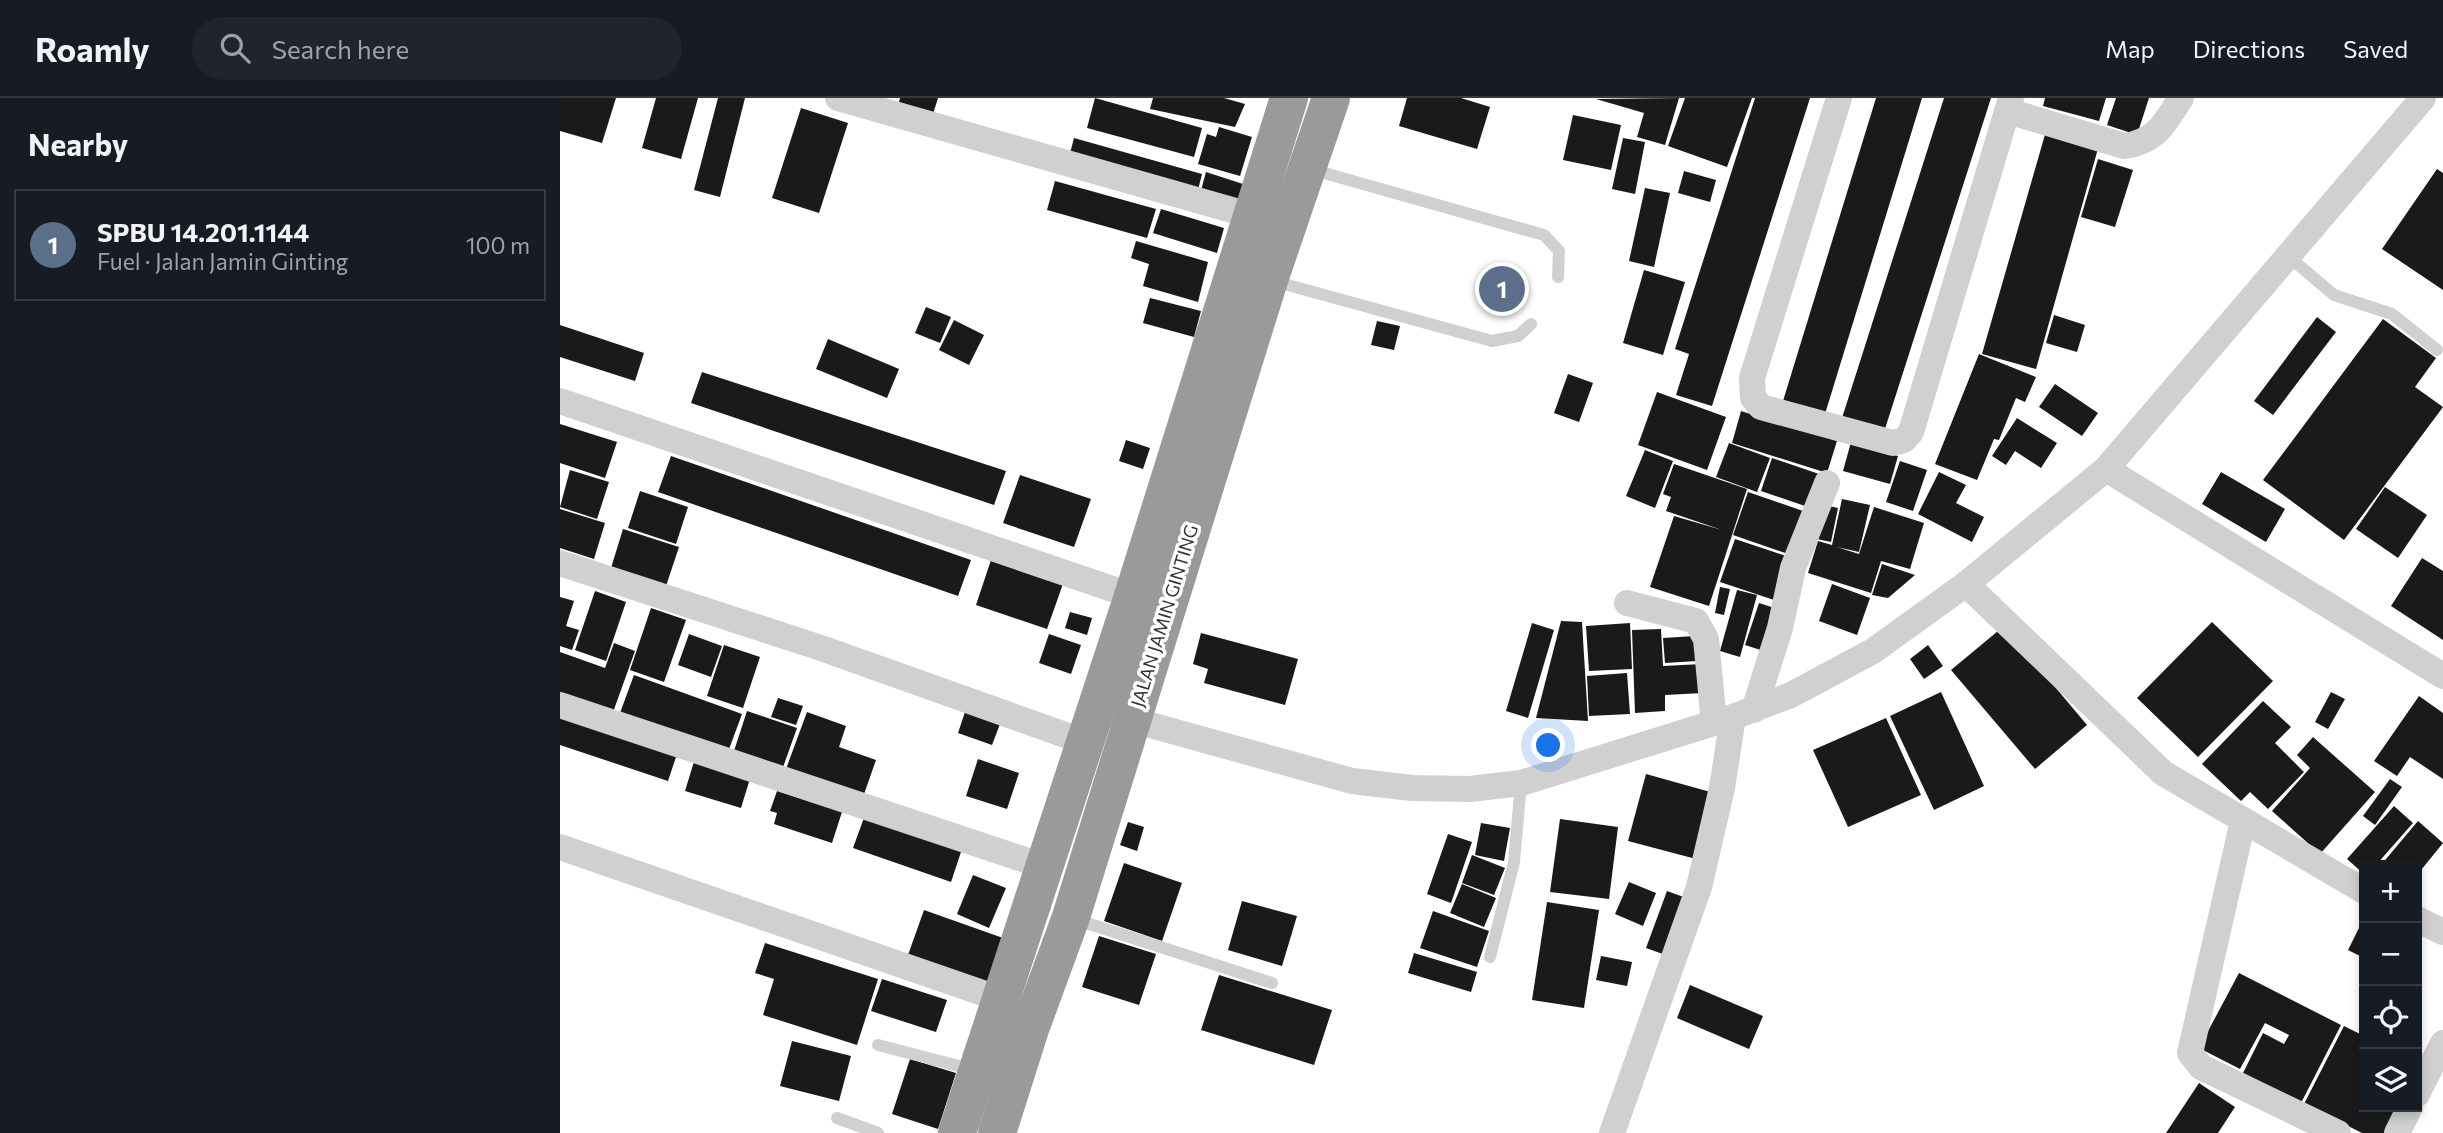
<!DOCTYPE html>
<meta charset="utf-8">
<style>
:root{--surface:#171b24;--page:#20242c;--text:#f1f3f6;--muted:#9ea1a6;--line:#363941;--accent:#e63946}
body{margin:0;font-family:Commissioner,sans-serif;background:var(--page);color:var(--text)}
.controls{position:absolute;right:21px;bottom:21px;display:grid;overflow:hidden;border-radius:0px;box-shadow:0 4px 10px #0003}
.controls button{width:63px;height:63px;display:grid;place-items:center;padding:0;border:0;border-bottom:2px solid var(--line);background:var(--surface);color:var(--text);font:35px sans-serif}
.you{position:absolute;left:989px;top:648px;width:24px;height:24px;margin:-18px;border:5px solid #fff;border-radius:50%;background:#1a73e8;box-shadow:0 0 0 10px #1a73e833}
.badge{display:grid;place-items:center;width:46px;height:46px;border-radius:50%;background:var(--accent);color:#fff;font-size:23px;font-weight:700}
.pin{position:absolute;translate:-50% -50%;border:4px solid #fff;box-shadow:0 2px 7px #0006}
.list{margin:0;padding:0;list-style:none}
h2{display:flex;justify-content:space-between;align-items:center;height:91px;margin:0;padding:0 28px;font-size:30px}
h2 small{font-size:23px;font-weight:400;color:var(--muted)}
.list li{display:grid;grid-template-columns:46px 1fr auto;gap:21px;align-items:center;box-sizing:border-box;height:112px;margin:0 14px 14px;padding:0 14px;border:2px solid var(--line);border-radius:0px}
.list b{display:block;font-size:26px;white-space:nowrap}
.list p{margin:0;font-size:23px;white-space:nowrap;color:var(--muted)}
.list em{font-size:23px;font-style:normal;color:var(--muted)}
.icon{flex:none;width:38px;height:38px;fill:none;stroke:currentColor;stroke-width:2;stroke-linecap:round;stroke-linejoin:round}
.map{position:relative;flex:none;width:1883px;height:1035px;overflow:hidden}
header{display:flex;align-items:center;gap:42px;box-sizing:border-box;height:98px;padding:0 35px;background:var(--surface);border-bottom:2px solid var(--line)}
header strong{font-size:33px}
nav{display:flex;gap:38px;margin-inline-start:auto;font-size:24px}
.search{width:490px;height:63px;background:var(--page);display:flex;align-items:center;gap:18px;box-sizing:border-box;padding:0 24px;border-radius:38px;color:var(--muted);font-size:26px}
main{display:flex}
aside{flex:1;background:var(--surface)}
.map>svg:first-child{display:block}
.building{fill:#1a1a1a}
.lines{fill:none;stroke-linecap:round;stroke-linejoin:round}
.lane{stroke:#d0d0d0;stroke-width:12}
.street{stroke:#d0d0d0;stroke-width:26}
.highway{stroke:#9a9a9a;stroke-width:38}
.labels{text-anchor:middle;stroke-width:7;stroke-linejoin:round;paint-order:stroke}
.street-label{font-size:18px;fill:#333;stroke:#fff}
</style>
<header>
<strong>Roamly</strong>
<div class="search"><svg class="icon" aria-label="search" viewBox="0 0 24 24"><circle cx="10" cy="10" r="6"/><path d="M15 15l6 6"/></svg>Search here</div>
<nav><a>Map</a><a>Directions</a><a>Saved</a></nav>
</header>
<main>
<aside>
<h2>Nearby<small></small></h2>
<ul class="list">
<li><span class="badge" style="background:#5c6f8a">1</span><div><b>SPBU 14.201.1144</b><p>Fuel · Jalan Jamin Ginting</p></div><em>100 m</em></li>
</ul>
</aside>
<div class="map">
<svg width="1883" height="1035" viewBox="0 0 1883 1035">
<rect width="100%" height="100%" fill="#fff"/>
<g class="building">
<path d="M 0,0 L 56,0 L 42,45 L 0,33 Z"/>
<path d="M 96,0 L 138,0 L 121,61 L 82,50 Z"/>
<path d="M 158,0 L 185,0 L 160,99 L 134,92 Z"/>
<path d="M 340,0 L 378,0 L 372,19 L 338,8 Z"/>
<path d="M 535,0 L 642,30 L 634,59 L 527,30 Z"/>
<path d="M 593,0 L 664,0 L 685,6 L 675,29 L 590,11 Z"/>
<path d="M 847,0 L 901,0 L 930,9 L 917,51 L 839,28 Z"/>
<path d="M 1119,0 L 1105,47 L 1077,39 L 1084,15 L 1036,1 Z"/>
<path d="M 1125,0 L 1192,0 L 1167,69 L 1108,48 Z"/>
<path d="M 1195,0 L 1250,0 L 1152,308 L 1116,297 L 1129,256 L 1115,251 Z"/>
<path d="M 1316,0 L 1362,0 L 1265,316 L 1223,303 Z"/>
<path d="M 1384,0 L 1431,0 L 1324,334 L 1282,320 Z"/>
<path d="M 1485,0 L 1546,0 L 1539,23 L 1483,8 Z"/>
<path d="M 1556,0 L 1589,0 L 1577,37 L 1547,27 Z"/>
<path d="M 241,10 L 288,25 L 259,115 L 212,100 Z"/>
<path d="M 1013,17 L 1061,27 L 1051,72 L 1003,62 Z"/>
<path d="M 659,29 L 692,39 L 680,78 L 638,66 L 647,36 L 656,39 Z"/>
<path d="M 1486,33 L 1539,47 L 1476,271 L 1422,256 Z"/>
<path d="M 514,40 L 642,76 L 636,100 L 509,59 Z"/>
<path d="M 1063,40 L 1085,44 L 1075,96 L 1052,91 Z"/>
<path d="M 1538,61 L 1573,72 L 1555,129 L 1521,119 Z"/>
<path d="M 1877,71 L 1883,75 L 1883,192 L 1822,151 Z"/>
<path d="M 1124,73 L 1156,82 L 1150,104 L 1118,95 Z"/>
<path d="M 646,74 L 683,86 L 676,108 L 640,96 Z"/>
<path d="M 495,83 L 596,111 L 587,140 L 487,112 Z"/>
<path d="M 1085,90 L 1110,95 L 1094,169 L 1069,163 Z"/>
<path d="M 601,111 L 664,130 L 657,155 L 593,135 Z"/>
<path d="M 576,143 L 648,164 L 638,204 L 583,188 L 589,166 L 571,160 Z"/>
<path d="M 1084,172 L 1125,184 L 1103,257 L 1063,245 Z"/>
<path d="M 590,200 L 641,213 L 634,239 L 583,225 Z"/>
<path d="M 366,209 L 391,219 L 380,245 L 355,235 Z"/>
<path d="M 1494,217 L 1525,227 L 1517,254 L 1486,245 Z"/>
<path d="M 1757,219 L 1776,234 L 1713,317 L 1694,303 Z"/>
<path d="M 1823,221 L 1876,260 L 1855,289 L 1883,309 L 1784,442 L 1703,382 Z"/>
<path d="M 394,222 L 424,237 L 409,267 L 379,252 Z"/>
<path d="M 817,223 L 840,228 L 834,252 L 811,247 Z"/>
<path d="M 0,227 L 84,255 L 75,283 L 0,259 Z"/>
<path d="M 268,241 L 339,271 L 327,300 L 256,271 Z"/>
<path d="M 1419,256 L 1476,279 L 1465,304 L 1456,300 L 1439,342 L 1434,341 L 1417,382 L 1375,366 Z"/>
<path d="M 142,274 L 446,373 L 434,407 L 131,305 Z"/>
<path d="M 1008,276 L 1033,285 L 1019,324 L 994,315 Z"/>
<path d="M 1495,286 L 1538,315 L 1522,338 L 1479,309 Z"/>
<path d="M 1097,294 L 1166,319 L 1147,372 L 1078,347 Z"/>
<path d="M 1181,313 L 1277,343 L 1267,375 L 1172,345 Z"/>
<path d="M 1457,320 L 1497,345 L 1481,370 L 1455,353 L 1446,367 L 1432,358 Z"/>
<path d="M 0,326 L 57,344 L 45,380 L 0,365 Z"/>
<path d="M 566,342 L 590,350 L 583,371 L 559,363 Z"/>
<path d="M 1291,344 L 1338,358 L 1330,386 L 1283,373 Z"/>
<path d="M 1169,345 L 1210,360 L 1197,394 L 1156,379 Z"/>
<path d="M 1085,352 L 1113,363 L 1095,410 L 1066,398 Z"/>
<path d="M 111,358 L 411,462 L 398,498 L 98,394 Z"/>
<path d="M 1212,360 L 1262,377 L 1251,410 L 1201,393 Z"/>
<path d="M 1340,363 L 1367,372 L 1353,413 L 1326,404 Z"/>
<path d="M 1114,366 L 1187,391 L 1149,508 L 1090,489 L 1114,418 L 1162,432 L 1106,413 L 1111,399 L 1103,396 Z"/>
<path d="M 10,372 L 49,384 L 37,421 L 0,409 Z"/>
<path d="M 1379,374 L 1406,387 L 1396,405 L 1424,419 L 1412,444 L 1358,416 Z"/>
<path d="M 1661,374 L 1725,411 L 1706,444 L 1642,406 Z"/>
<path d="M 460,377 L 531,401 L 514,449 L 443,425 Z"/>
<path d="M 1825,389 L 1867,417 L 1838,460 L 1796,431 Z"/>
<path d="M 80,393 L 128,409 L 116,446 L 68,430 Z"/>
<path d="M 1188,394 L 1246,414 L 1231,457 L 1173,437 Z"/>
<path d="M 1282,401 L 1310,407 L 1299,454 L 1277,449 L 1299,456 L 1314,409 L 1364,425 L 1350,471 L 1321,463 L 1311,495 L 1248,475 L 1258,443 L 1272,447 Z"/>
<path d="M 1265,407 L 1278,410 L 1271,444 L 1257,441 Z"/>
<path d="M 0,411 L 45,425 L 34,461 L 0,450 Z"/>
<path d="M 63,431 L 119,449 L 106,488 L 51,470 Z"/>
<path d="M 1175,441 L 1232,460 L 1217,503 L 1160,484 Z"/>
<path d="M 432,459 L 504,483 L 487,531 L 416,507 Z"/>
<path d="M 1862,460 L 1883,473 L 1883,542 L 1831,508 Z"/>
<path d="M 1322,466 L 1355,477 L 1328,500 L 1312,497 Z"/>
<path d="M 1272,486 L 1310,500 L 1297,537 L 1259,523 Z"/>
<path d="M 1160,489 L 1170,491 L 1164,517 L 1155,515 Z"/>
<path d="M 1177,492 L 1197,497 L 1180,559 L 1160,553 Z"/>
<path d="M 35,493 L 66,504 L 46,563 L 15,552 Z"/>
<path d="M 0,499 L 14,503 L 6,528 L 19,532 L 12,552 L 0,548 Z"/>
<path d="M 1199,505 L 1224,513 L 1210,555 L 1185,547 Z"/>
<path d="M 91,510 L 126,522 L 104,584 L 70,572 Z"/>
<path d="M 510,514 L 532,520 L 527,537 L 505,530 Z"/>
<path d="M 1001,523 L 1022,524 L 1028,623 L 976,620 Z"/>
<path d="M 1652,524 L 1713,583 L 1638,659 L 1577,600 Z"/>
<path d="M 972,525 L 994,532 L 968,620 L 946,613 Z"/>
<path d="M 1070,525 L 1072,571 L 1029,573 L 1026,528 Z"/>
<path d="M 1444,528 L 1527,627 L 1475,671 L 1391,572 Z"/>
<path d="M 1101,531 L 1103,568 L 1142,566 L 1143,595 L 1105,597 L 1105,613 L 1075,615 L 1072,532 Z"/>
<path d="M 641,535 L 738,561 L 725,607 L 644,585 L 648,571 L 633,566 Z"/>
<path d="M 129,536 L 162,548 L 151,579 L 118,567 Z"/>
<path d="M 489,536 L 521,547 L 511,576 L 479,565 Z"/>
<path d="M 1135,538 L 1137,563 L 1105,565 L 1103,540 Z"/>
<path d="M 54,545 L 75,553 L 52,617 L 0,599 L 0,554 L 45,570 Z"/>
<path d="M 164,547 L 200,559 L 183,610 L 147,598 Z"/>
<path d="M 1368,547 L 1383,568 L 1364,581 L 1350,561 Z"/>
<path d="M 1067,575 L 1070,616 L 1029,618 L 1027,578 Z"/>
<path d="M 74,577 L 182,616 L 168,654 L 60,615 Z"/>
<path d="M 1381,594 L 1424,688 L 1374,712 L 1330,618 Z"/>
<path d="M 1771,594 L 1785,601 L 1768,631 L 1755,624 Z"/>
<path d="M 1859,598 L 1883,615 L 1883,681 L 1850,659 L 1837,678 L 1814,663 Z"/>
<path d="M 218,600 L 243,608 L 236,627 L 211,619 Z"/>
<path d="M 1703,603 L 1731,629 L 1715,645 L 1744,674 L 1708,711 L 1690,694 L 1681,703 L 1642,666 Z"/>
<path d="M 0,611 L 119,650 L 108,683 L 0,647 Z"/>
<path d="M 187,613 L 237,630 L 222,672 L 173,656 Z"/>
<path d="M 247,614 L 286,628 L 279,649 L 316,662 L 303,699 L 226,671 Z"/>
<path d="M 405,614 L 440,626 L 432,647 L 398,635 Z"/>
<path d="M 1326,620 L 1361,697 L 1288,729 L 1253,652 Z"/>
<path d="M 1753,639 L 1815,694 L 1760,756 L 1712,713 L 1750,670 L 1737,657 Z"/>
<path d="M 136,657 L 192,674 L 181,710 L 125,693 Z"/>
<path d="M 418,661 L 459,675 L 447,711 L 406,698 Z"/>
<path d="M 1086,676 L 1154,695 L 1136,761 L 1068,743 Z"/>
<path d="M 1830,681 L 1842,689 L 1815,727 L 1803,718 Z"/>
<path d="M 217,693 L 282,714 L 272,745 L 214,726 L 217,715 L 210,713 Z"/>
<path d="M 1834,708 L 1853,725 L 1816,767 L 1804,767 L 1804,776 L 1787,761 Z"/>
<path d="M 305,717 L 402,751 L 391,784 L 293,750 Z"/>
<path d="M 1000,721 L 1058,729 L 1049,801 L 990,794 Z"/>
<path d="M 1858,723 L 1883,745 L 1857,777 L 1857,767 L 1821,767 Z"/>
<path d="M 568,724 L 584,729 L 577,753 L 560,747 Z"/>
<path d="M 921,725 L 950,730 L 944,763 L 915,757 Z"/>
<path d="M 888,736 L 912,744 L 891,805 L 867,796 Z"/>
<path d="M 912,757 L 945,770 L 934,797 L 902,785 Z"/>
<path d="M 564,765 L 622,785 L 602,843 L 544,823 Z"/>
<path d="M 413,777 L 446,790 L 429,830 L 397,816 Z"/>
<path d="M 1069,784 L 1096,795 L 1083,828 L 1055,816 Z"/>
<path d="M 902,786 L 936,800 L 924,829 L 890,815 Z"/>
<path d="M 1107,793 L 1132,802 L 1111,859 L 1086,850 Z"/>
<path d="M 682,803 L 737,818 L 722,868 L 668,852 Z"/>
<path d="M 987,804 L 1039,812 L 1024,910 L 972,902 Z"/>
<path d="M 364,812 L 443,840 L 428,884 L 348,857 Z"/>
<path d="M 873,813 L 929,833 L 917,869 L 860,850 Z"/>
<path d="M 1804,820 L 1804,860 L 1788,852 Z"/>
<path d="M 539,838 L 596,856 L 579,907 L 522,889 Z"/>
<path d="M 205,845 L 318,881 L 297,947 L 203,917 L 214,881 L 195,875 Z"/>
<path d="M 854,855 L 917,874 L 911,894 L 848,875 Z"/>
<path d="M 1041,858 L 1072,864 L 1067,888 L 1036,882 Z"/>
<path d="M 1679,875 L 1781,927 L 1741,1005 L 1683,975 L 1703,935 L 1724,946 L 1729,937 L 1705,925 L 1680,971 L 1639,950 Z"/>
<path d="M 659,877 L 772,912 L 754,967 L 641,932 Z"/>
<path d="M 322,881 L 387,902 L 376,934 L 311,913 Z"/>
<path d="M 1130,887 L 1203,918 L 1189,951 L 1117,920 Z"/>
<path d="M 1784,928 L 1804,938 L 1804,1009 L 1838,1009 L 1824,1035 L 1802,1035 L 1744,1006 Z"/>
<path d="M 232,943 L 291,958 L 279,1003 L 220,988 Z"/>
<path d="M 350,961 L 396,975 L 378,1031 L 332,1016 Z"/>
<path d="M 1639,985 L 1675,1009 L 1658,1035 L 1606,1035 Z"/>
</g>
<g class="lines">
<g class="lane">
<path d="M 750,71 L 984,137 L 999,153 L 998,179"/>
<path d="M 1728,158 L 1774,197 L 1832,216 L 1877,252"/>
<path d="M 713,183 L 932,243 L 958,238 L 971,226"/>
<path d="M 514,821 L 712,885"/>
<path d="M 930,859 L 954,764 L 961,685"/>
<path d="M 318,947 L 414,972"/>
<path d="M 277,1020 L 318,1035"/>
</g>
<g class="street">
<path d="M 278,0 L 693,118"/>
<path d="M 1279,0 L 1192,280 L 1193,300 L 1201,309 L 1333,345 L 1344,342 L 1351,334 L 1451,0"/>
<path d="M 1448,13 L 1564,48 C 1596,44 1605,25 1621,0"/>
<path d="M 0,303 L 573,498"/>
<path d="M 1546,371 L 1883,578"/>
<path d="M 0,465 L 261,550 L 525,644"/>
<path d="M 1406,486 L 1603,675 L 1804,793"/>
<path d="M 1067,505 L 1136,523 L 1146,541 L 1154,625"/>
<path d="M 0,607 L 483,768"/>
<path d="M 1194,612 L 1220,530 L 1233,470 L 1267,385"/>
<path d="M 558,618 L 792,683 L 852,690 L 910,691 L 961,685 L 1173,619 L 1231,597 L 1313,553 L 1406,486 L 1546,371 L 1863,0"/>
<path d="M 1683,723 L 1630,955 L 1641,969 L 1778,1035"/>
<path d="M 0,749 L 440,901"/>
<path d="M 1857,821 L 1883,834"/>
<path d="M 1857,996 L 1883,945"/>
<path d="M 1052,1035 L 1139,789 L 1162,690 L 1173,619"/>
<path d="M 1837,1035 L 1850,1009"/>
</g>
<g class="highway">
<path d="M 397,1035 L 573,498 L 729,0"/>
<path d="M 437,1035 L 470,931 L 511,819 L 709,182 L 771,0"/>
</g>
</g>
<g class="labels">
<g class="street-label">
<text transform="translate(605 518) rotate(-73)" y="6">JALAN JAMIN GINTING</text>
</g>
</g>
</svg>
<div class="controls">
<button>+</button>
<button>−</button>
<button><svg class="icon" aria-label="locate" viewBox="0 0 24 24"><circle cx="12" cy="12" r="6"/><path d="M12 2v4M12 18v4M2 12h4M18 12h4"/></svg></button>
<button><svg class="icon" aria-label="layers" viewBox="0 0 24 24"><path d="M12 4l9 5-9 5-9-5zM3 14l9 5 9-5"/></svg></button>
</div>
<div class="you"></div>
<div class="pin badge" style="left:942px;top:191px;background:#5c6f8a">1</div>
</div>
</main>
